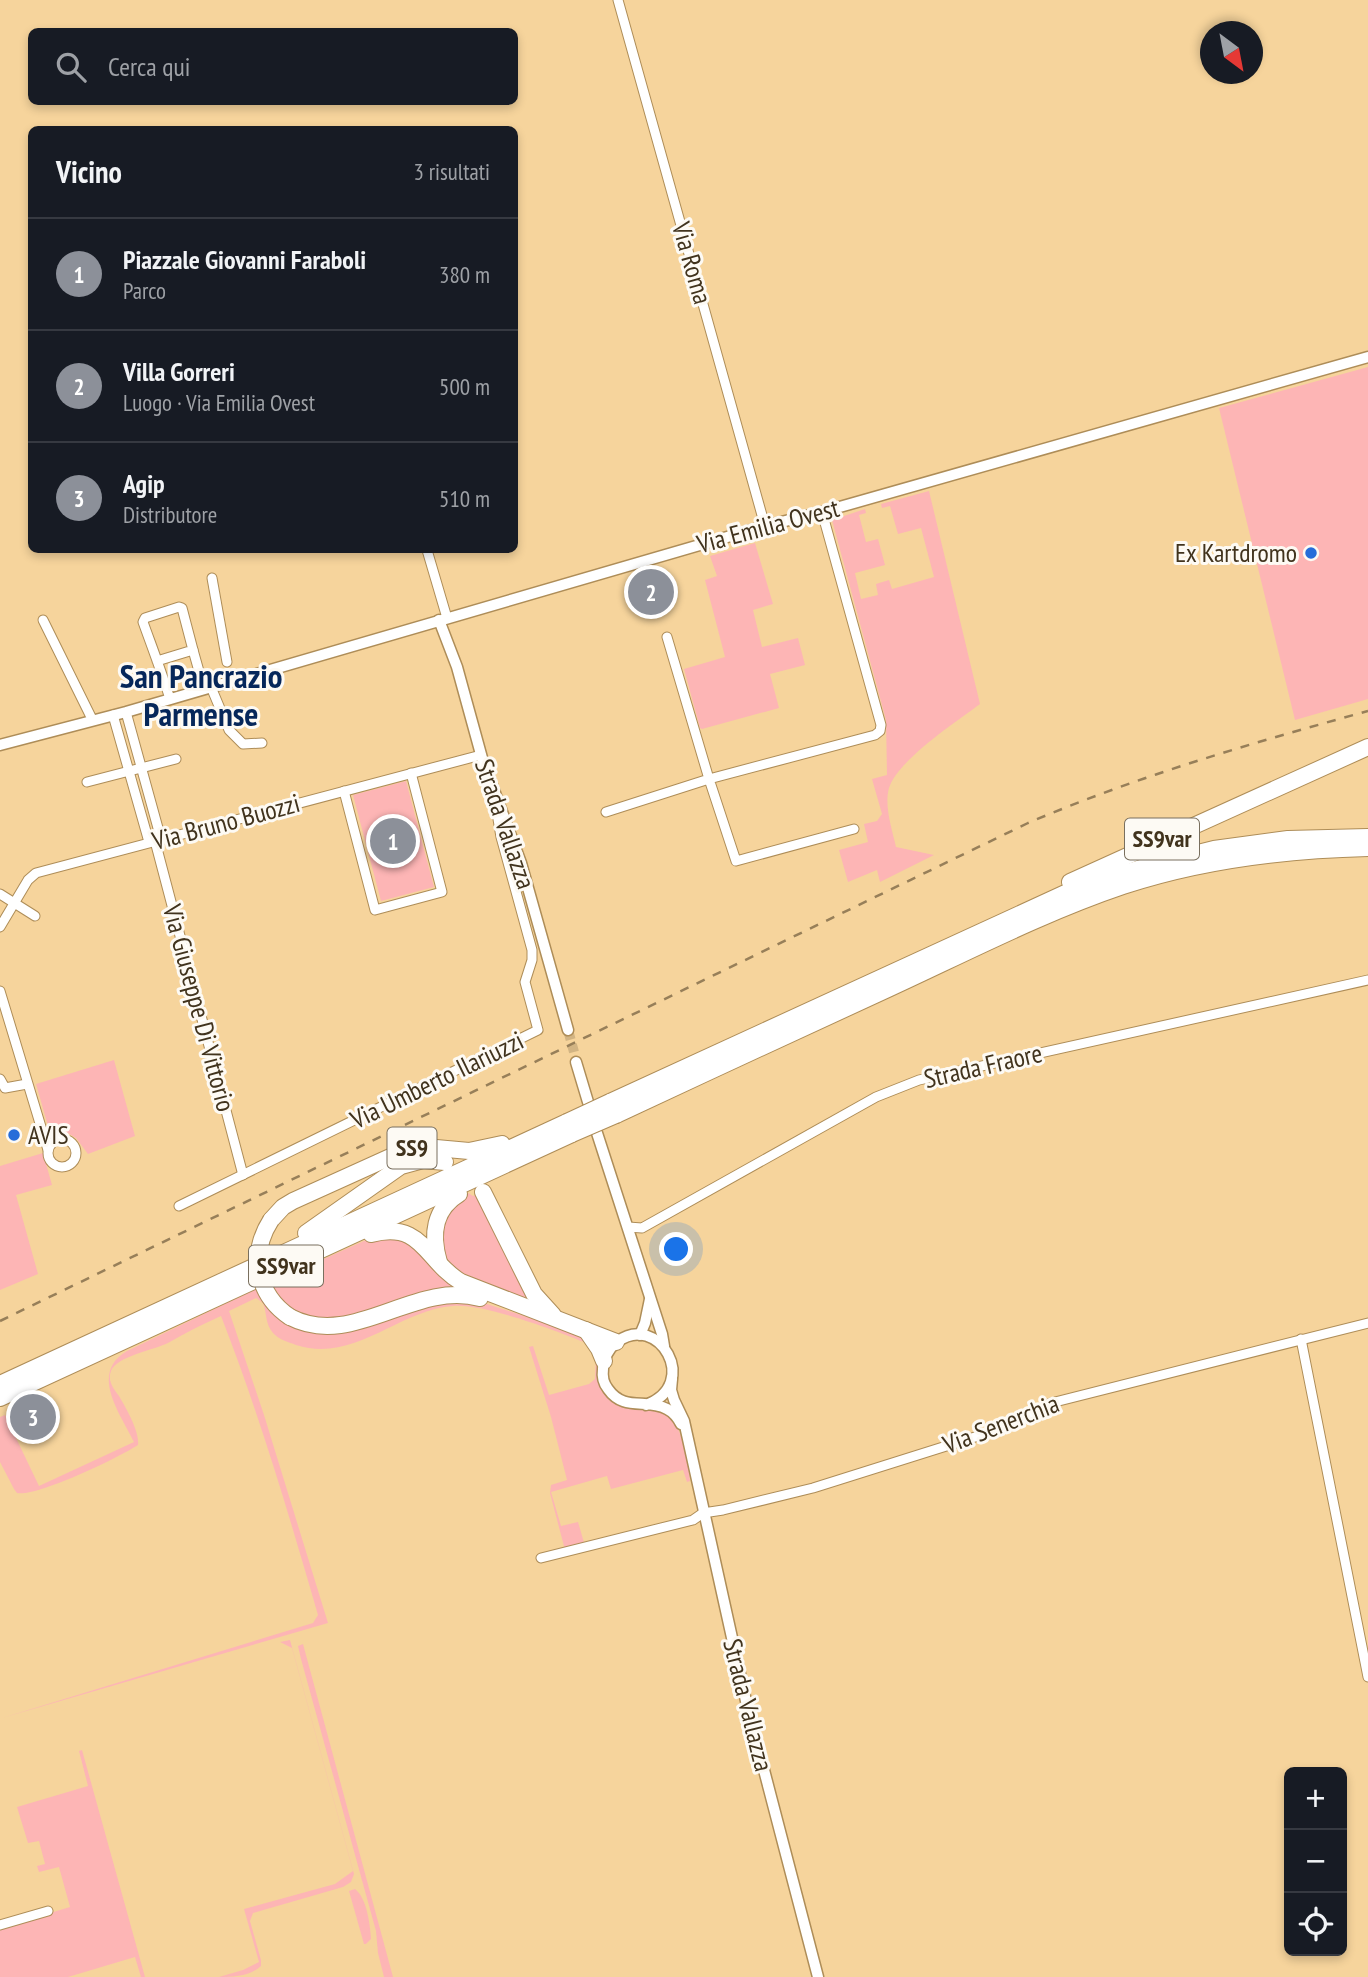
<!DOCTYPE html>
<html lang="it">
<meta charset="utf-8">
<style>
:root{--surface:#171b24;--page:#242831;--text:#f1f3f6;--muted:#9ea1a6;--line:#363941;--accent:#8c9099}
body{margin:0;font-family:"PT Sans Narrow",sans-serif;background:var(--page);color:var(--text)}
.controls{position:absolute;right:21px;bottom:21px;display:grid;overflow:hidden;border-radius:10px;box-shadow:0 4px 10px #0003}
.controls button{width:63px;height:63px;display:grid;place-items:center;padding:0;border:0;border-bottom:2px solid var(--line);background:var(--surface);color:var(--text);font:35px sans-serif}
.compass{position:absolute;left:1200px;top:21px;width:63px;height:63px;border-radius:50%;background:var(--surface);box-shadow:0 4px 10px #0003;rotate:148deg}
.you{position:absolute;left:677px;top:1250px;width:24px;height:24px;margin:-18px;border:5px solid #fff;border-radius:50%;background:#1a73e8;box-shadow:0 0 0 10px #1a73e833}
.badge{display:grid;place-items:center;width:46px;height:46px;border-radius:50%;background:var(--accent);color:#fff;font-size:23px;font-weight:700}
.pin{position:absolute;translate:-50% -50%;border:4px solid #fff;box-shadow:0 2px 7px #0006}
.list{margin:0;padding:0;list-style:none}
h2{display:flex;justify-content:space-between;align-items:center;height:91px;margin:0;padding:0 28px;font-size:30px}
h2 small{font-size:23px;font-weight:400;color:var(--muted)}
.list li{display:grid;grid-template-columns:46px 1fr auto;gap:21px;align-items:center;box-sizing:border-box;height:112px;padding:0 28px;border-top:2px solid var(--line)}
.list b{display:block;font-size:26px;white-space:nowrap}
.list p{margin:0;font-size:23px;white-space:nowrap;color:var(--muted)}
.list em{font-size:23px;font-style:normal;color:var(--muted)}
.icon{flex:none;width:38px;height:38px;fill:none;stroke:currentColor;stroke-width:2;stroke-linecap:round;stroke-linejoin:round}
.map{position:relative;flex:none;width:1368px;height:1977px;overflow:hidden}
.search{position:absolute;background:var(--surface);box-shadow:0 4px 10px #0003;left:28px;top:28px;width:490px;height:77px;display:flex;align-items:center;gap:18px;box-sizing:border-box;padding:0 24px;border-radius:10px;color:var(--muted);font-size:26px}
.panel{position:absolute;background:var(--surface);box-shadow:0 4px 10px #0003;left:28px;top:126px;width:490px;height:427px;border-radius:10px}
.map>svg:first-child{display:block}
.green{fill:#fdb5b5}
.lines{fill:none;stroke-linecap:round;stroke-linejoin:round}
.tertiary-tunnel{stroke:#d2b483;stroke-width:10;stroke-dasharray:10 5;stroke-linecap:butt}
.minor-casing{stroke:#ae8d58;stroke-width:11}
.tertiary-casing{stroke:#ae8d58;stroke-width:13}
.trunk-casing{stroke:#ae8d58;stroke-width:18}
.minor{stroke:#fff;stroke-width:9}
.tertiary{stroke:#fff;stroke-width:10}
.trunk{stroke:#fff;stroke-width:16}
.rail{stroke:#977f59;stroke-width:2.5;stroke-dasharray:9 9;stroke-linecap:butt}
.trunk-bridge-casing{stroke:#ae8d58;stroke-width:18;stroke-linecap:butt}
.trunk-bridge{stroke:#fff;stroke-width:16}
.poi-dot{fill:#276dd9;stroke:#fdfaf4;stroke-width:2.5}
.labels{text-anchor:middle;stroke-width:6;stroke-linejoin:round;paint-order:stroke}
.shield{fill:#fdfaf4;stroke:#796f5e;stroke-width:2}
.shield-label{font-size:24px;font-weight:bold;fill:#41331d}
.street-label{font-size:26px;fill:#41331d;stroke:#fdfaf4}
.poi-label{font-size:26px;fill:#41331d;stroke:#fdfaf4;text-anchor:end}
.district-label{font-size:33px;font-weight:bold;fill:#06275a;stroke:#fdfaf4}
</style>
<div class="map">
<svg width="1368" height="1977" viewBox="0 0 1368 1977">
<rect width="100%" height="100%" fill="#f6d49c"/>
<g class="green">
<path d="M 1368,367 L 1368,699 L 1295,720 L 1219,408 Z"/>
<path d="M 929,491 L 980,704 C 956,722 898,760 889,788 C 884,806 892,829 896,847 L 934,855 L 880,882 L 877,870 L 848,882 L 839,850 L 868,842 L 864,824 L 877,821 L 882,814 L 872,779 L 887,775 L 886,720 L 832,520 L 865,509 L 866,513 L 859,515 L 866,542 L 878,539 L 885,565 L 855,573 L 861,599 L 878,595 L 876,584 L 889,580 L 892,589 L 934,577 L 921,528 L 898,534 L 890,506 L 882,508 L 881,504 Z"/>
<path d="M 755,543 L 773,604 L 753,610 L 762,647 L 798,638 L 805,665 L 770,674 L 779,708 L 702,729 L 700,728 L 684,669 L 725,657 L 705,580 L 717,576 L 710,556 Z"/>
<path d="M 406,781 L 434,887 L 381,901 L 353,795 Z"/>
<path d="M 114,1060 L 135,1136 L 88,1154 L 76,1138 L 66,1132 L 53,1130 L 48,1126 L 36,1084 Z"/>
<path d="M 43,1153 L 52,1185 L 16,1195 L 38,1274 L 0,1290 L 0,1166 Z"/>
<path d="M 468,1193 L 473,1196 L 479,1193 L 530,1302 L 466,1278 L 447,1262 L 439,1230 L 459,1197 Z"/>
<path d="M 375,1236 L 409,1239 L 457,1288 L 336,1322 L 293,1313 L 268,1284 Z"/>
<path d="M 258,1288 L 270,1307 L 279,1316 L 287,1322 L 313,1330 L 339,1330 L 422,1304 L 456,1298 L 487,1304 L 580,1334 C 614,1352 589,1375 610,1397 C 623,1411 638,1407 655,1409 C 681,1411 688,1459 690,1481 L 687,1482 L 683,1470 L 611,1489 L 607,1476 L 551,1492 L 561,1526 L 578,1522 L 585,1546 L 565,1550 L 550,1493 L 551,1485 L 567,1480 L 551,1417 L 529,1347 L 533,1346 L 549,1395 L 589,1384 L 595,1379 L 596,1357 L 586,1343 C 557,1331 483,1303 453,1306 C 398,1310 354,1364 296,1345 C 288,1342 278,1339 273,1333 C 265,1324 267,1313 263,1303 L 256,1298 L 229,1311 L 264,1415 L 328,1623 L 2,1718 L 313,1623 L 318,1615 C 289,1515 259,1413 221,1316 C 203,1324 185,1333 168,1343 C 154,1350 117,1356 111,1371 C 107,1381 114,1389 119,1396 C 126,1408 140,1432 138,1445 C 118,1458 37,1497 17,1493 L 14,1489 L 0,1462 L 0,1417 L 5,1415 L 39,1486 L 134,1442 C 120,1413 89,1373 127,1351 Z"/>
<path d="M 290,1640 L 354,1874 L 351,1882 L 343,1887 L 253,1913 L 250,1921 L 261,1960 L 261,1966 C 250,1976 234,1977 219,1977 L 243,1970 L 259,1962 L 244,1909 L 335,1884 L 353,1871 L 292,1648 L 280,1642 Z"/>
<path d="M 303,1644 L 393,1977 L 384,1977 L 378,1953 L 376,1931 L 301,1659 L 298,1646 Z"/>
<path d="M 82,1750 L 145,1977 L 141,1977 L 135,1957 L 68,1977 L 0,1977 L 0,1928 L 70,1907 L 59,1867 L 39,1872 L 37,1866 L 45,1864 L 39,1841 L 28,1843 L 17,1807 L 88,1786 L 79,1751 Z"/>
<path d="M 355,1889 C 367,1898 370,1925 371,1939 L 366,1944 L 364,1944 L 349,1891 Z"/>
</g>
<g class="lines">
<path class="tertiary-tunnel" d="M 568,1030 L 574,1052"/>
<g class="minor-casing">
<g id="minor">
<path d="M 618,0 L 765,526"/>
<path d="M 822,512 L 881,725 L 880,731 L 875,735 L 709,779 L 736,861 L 854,829"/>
<path d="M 427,550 L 447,618"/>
<path d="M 212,578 L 227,662"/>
<path d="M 43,620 L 92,719"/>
<path d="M 193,650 L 204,689"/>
<path d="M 157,661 L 193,650 L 182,608 L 179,607 L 145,618 L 143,622 C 152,647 162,673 170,699"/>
<path d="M 211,687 L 229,730 L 243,744 L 262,743"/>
<path d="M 126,712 L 161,839"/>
<path d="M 113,715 L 149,842"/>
<path d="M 87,782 L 176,759"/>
<path d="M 344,791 L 375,910 L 442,892 L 411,773"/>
<path d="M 606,812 L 709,779 L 667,637"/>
<path d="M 155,841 L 243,1175"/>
<path d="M 0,894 L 35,916"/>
<path d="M 0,927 L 28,880 L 36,873 L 481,755"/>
<path d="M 0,991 L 48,1150"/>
<path d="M 0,1079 L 5,1088 L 27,1084"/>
<circle cx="62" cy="1153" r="14"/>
<path d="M 179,1206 L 538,1030 L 525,982 L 532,960 L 532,950 L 501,837 L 495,801"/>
<path d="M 628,1227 L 642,1228 L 876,1097 L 919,1080 L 1368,980"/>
<path d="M 1301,1339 L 1368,1677"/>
<path d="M 541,1558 L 693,1520 L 703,1513 L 723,1510 L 813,1488 L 994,1431 L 1051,1403 L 1368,1323"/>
<path d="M 0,1925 L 48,1911"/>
</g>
</g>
<g class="tertiary-casing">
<g id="tertiary">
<path d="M 439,620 L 457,667 L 482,758 L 521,863 L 568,1030"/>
<path d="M 0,745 L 126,712 L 765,526 L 822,512 L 1368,357"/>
<path d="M 576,1062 L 588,1102"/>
<path d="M 597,1133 L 662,1334 L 664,1346"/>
<path d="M 640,1335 L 645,1323 L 650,1299"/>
<path d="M 672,1379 L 671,1390 L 674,1400 L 684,1421 L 746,1701 L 818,1977"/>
<path d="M 646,1405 C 702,1384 658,1311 617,1342 C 609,1348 603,1359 603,1369 C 602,1376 604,1384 608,1389 C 624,1412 646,1398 667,1409 C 673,1412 678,1418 681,1424"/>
</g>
</g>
<g class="trunk-casing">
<g id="trunk">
<path d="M 1070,882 L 1368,747"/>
<path d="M 610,1102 L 1072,890 L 1154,864 L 1214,849 L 1288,839 L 1368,837"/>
<path d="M 616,1115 C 707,1072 798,1031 890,988 C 966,953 1043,913 1123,886 C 1202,860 1285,850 1368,848"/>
<path d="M 483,1192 L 534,1294 L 553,1315"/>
<path d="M 271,1220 L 283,1207 L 293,1201 L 408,1149 L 425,1147 L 469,1151 L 502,1144"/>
<path d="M 306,1233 L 401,1166 L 423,1160 L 445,1162"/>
<path d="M 371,1234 C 423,1220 425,1261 461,1282 L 616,1342"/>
<path d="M 439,1262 C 431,1235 434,1209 459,1194"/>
<path d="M 290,1317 C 353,1350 414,1280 480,1298"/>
<path d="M 586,1330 L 599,1349 L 604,1361"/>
<path d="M 0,1384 L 567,1122"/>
<path d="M 0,1398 L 572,1134"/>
</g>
</g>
<use href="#minor" class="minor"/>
<use href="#tertiary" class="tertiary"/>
<use href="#trunk" class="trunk"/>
<path class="rail" d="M 0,1321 L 1028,823 C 1138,776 1252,743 1368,711"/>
<g class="trunk-bridge-casing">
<g id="trunk-bridge">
<path d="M 567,1122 L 610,1102"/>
<path d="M 572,1134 L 616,1115"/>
<path d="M 271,1220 C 249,1254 257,1295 290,1317"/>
</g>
</g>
<use href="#trunk-bridge" class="trunk-bridge"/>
</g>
<g class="poi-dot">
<circle cx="1311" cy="553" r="7"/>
<circle cx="14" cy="1135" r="7"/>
</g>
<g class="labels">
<g class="shield">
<rect x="1125" y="818.5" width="74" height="41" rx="5"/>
<rect x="387.5" y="1127.5" width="49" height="41" rx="5"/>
<rect x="249" y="1245.5" width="74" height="41" rx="5"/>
</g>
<g class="shield-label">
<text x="1162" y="847">SS9var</text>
<text x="412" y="1156">SS9</text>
<text x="286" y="1274">SS9var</text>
</g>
<g class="street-label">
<text transform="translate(692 263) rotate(74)" y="9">Via Roma</text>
<text transform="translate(768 526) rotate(-15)" y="9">Via Emilia Ovest</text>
<text transform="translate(226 822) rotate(-15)" y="9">Via Bruno Buozzi</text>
<text transform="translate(505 824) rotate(71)" y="9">Strada Vallazza</text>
<text transform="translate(199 1008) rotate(75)" y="9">Via Giuseppe Di Vittorio</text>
<text transform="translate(983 1066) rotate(-13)" y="9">Strada Fraore</text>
<text transform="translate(437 1080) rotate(-26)" y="9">Via Umberto Ilariuzzi</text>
<text transform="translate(1001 1424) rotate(-21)" y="9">Via Senerchia</text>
<text transform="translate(748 1705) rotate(76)" y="9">Strada Vallazza</text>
</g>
<g class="poi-label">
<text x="1297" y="562">Ex Kartdromo</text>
<text x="28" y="1144" text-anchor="start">AVIS</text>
</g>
<g class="district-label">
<text x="201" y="688">San Pancrazio<tspan x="201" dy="38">Parmense</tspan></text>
</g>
</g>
</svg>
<div class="controls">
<button>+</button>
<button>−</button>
<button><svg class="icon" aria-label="locate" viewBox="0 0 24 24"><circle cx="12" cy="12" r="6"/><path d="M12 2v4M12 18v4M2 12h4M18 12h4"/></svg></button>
</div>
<svg class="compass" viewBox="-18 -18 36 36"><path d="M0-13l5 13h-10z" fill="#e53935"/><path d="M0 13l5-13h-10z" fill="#9ea1a6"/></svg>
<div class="you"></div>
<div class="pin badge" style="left:393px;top:841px">1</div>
<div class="pin badge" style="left:651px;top:592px">2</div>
<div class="pin badge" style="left:33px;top:1417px">3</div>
<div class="search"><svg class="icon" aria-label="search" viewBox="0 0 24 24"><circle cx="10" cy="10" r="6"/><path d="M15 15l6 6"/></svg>Cerca qui</div>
<section class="panel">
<h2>Vicino<small>3 risultati</small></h2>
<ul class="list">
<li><span class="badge">1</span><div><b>Piazzale Giovanni Faraboli</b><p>Parco</p></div><em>380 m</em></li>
<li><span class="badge">2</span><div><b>Villa Gorreri</b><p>Luogo · Via Emilia Ovest</p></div><em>500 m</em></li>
<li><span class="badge">3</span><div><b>Agip</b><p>Distributore</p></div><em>510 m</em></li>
</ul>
</section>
</div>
